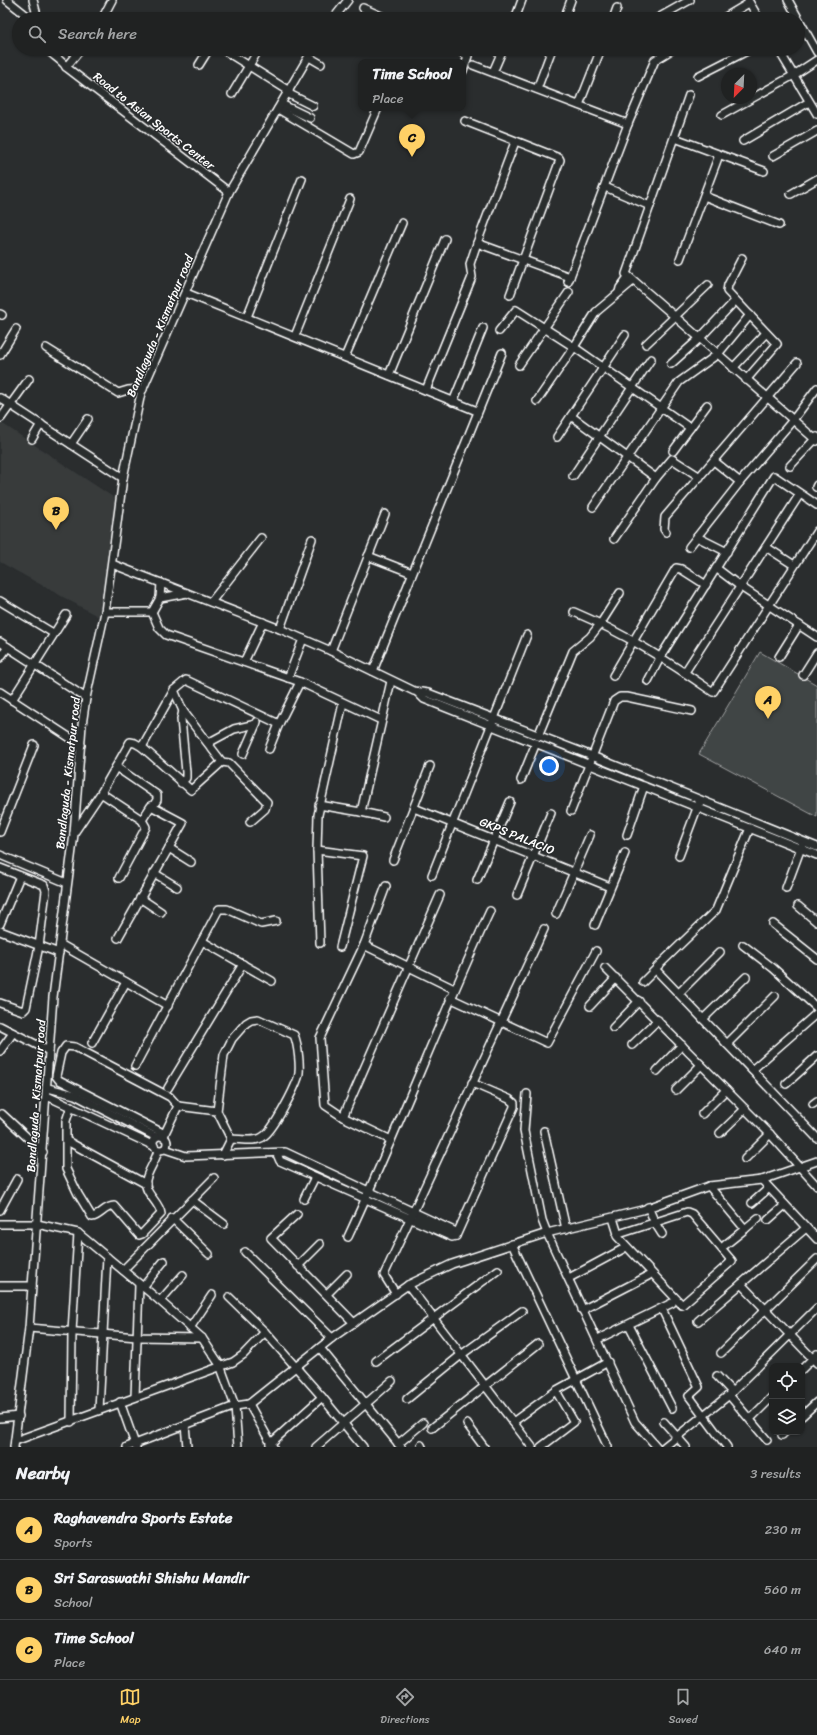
<!DOCTYPE html>
<style>
:root{--surface:#202222;--page:#282a2a;--text:#f1f3f6;--muted:#a2a4a5;--line:#3d3f40;--accent:#ffd166}
body{margin:0;font-family:Sriracha,sans-serif;background:var(--page);color:var(--text)}
.controls{position:absolute;right:12px;bottom:12px;display:grid;overflow:hidden;border-radius:8px;box-shadow:0 1px 3px #0004}
.controls button{width:36px;height:36px;display:grid;place-items:center;padding:0;border:0;border-bottom:1px solid var(--line);background:var(--surface);color:var(--text);font:20px sans-serif}
.compass{position:absolute;left:721px;top:68px;width:36px;height:36px;border-radius:50%;background:var(--surface);box-shadow:0 1px 3px #0004;rotate:204deg}
.you{position:absolute;left:549px;top:766px;width:14px;height:14px;margin:-10px;border:3px solid #fff;border-radius:50%;background:#1a73e8;box-shadow:0 0 0 6px #1a73e833}
.badge{display:grid;place-items:center;width:26px;height:26px;border-radius:50%;background:var(--accent);color:#111;font-size:13px;font-weight:700}
.pin{position:absolute;translate:-50% -33px;filter:drop-shadow(0 1px 2px #0008)}
.pin::after{content:'';position:absolute;top:21px;width:14px;height:12px;background:inherit;clip-path:polygon(0 0,100% 0,50% 100%)}
.popup{position:absolute;left:358px;top:59px;width:108px;height:52px;box-sizing:border-box;display:grid;place-content:center;border-radius:8px;background:var(--surface);filter:drop-shadow(0 1px 3px #0005);font-size:13px;white-space:nowrap;color:var(--muted)}
.popup b{font-size:15px;color:var(--text)}
.popup::after{content:'';position:absolute;left:50%;top:100%;margin-left:-8px;border:8px solid transparent;border-top-color:var(--surface)}
.list{margin:0;padding:0;list-style:none}
h2{display:flex;justify-content:space-between;align-items:center;height:52px;margin:0;padding:0 16px;font-size:17px}
h2 small{font-size:13px;font-weight:400;color:var(--muted)}
.list li{display:grid;grid-template-columns:26px 1fr auto;gap:12px;align-items:center;box-sizing:border-box;height:60px;padding:0 16px;border-top:1px solid var(--line)}
.list b{display:block;font-size:15px;white-space:nowrap}
.list p{margin:0;font-size:13px;white-space:nowrap;color:var(--muted)}
.list em{font-size:13px;font-style:normal;color:var(--muted)}
.icon{flex:none;width:22px;height:22px;fill:none;stroke:currentColor;stroke-width:2;stroke-linecap:round;stroke-linejoin:round}
.map{position:relative;flex:none;width:817px;height:1447px;overflow:hidden}
.search{position:absolute;background:var(--surface);box-shadow:0 1px 3px #0004;left:12px;right:12px;top:12px;height:44px;display:flex;align-items:center;gap:10px;box-sizing:border-box;padding:0 14px;border-radius:22px;color:var(--muted);font-size:15px}
.sheet{height:232px;background:var(--surface)}
nav{display:flex;justify-content:space-around;align-items:center;box-sizing:border-box;height:56px;border-top:1px solid var(--line);background:var(--surface);font-size:11px;color:var(--muted)}
nav a{display:grid;justify-items:center;gap:2px}
nav .on{color:var(--accent)}
.map>svg:first-child{display:block}
.built{fill:#373a3b}
.green{fill:#414445;stroke:#a0a2a2}
.lines{fill:none;stroke-linecap:round;stroke-linejoin:round}
.minor-casing{stroke:#fff;stroke-width:10}
.minor{stroke:#2a2d2e;stroke-width:7}
.labels{text-anchor:middle;stroke-width:3;stroke-linejoin:round;paint-order:stroke}
.street-label{font-size:12px;fill:#fff;stroke:#2a2d2e}
</style>
<div class="map">
<svg width="817" height="1447" viewBox="0 0 817 1447">
<rect width="100%" height="100%" fill="#2a2d2e"/>
<filter id="ink" filterUnits="userSpaceOnUse"><feTurbulence type="fractalNoise" baseFrequency=".025" numOctaves="2"/><feDisplacementMap in="SourceGraphic" scale="8" xChannelSelector="R" yChannelSelector="G"/><feConvolveMatrix kernelMatrix="1 2 1 2 8 2 1 2 1" color-interpolation-filters="sRGB"/></filter>
<g filter="url(#ink)">
<path class="built" d="M 0,422 L 116,499 L 99,617 L 0,562 Z"/>
<path class="green" d="M 760,652 L 817,685 L 817,817 L 699,754 Z"/>
<g class="lines">
<g class="minor-casing">
<g id="minor">
<path d="M 7,0 L 31,19"/>
<path d="M 33,0 L 38,19"/>
<path d="M 748,0 L 759,19"/>
<path d="M 788,0 L 817,52"/>
<path d="M 363,8 L 388,19"/>
<path d="M 102,19 L 112,0"/>
<path d="M 333,19 L 348,0"/>
<path d="M 515,19 L 522,0"/>
<path d="M 564,19 L 571,0"/>
<path d="M 613,19 L 617,8"/>
<path d="M 656,19 L 690,0"/>
<path d="M 722,19 L 749,3"/>
<path d="M 47,49 C 52,55 64,62 66,67 L 229,192"/>
<path d="M 222,49 L 289,91"/>
<path d="M 456,49 L 468,56 L 463,71"/>
<path d="M 778,49 L 817,114"/>
<path d="M 309,57 L 321,64"/>
<path d="M 199,65 L 209,49"/>
<path d="M 473,65 L 628,124"/>
<path d="M 66,67 L 81,49"/>
<path d="M 493,72 L 503,49"/>
<path d="M 698,76 L 751,49"/>
<path d="M 537,89 L 552,49"/>
<path d="M 287,93 L 313,106"/>
<path d="M 232,94 L 259,49"/>
<path d="M 281,104 L 310,118"/>
<path d="M 579,105 L 601,49"/>
<path d="M 278,109 L 354,154 L 359,152 L 378,108"/>
<path d="M 722,115 L 794,75 L 817,60"/>
<path d="M 465,121 L 559,158 L 560,160 L 510,295"/>
<path d="M 675,138 L 764,171"/>
<path d="M 743,141 L 809,102"/>
<path d="M 515,142 L 477,243 L 570,277"/>
<path d="M 773,156 L 817,131"/>
<path d="M 605,187 L 650,206"/>
<path d="M 791,194 L 817,179"/>
<path d="M 704,196 L 779,225"/>
<path d="M 742,258 L 728,285 L 727,291 L 777,344 L 746,380"/>
<path d="M 680,259 L 719,155"/>
<path d="M 633,281 L 596,312 L 574,347 L 690,428"/>
<path d="M 568,282 L 628,124 L 655,60 L 673,49"/>
<path d="M 619,292 L 620,288 L 628,277"/>
<path d="M 186,293 L 477,411"/>
<path d="M 0,314 L 2,315"/>
<path d="M 750,315 L 718,354 L 817,441"/>
<path d="M 247,317 L 302,179"/>
<path d="M 499,331 L 516,310 L 574,347 L 537,401"/>
<path d="M 295,336 L 350,199"/>
<path d="M 646,344 L 708,285"/>
<path d="M 46,348 L 118,393 L 128,390 L 143,389"/>
<path d="M 0,355 L 16,329"/>
<path d="M 345,357 L 402,223"/>
<path d="M 671,364 L 700,338 L 735,301"/>
<path d="M 519,365 L 569,292"/>
<path d="M 733,368 L 766,333"/>
<path d="M 389,375 L 445,239"/>
<path d="M 426,390 L 470,282 L 472,277 L 470,264 L 477,243"/>
<path d="M 0,398 L 123,478"/>
<path d="M 453,402 L 483,328"/>
<path d="M 571,416 L 656,478"/>
<path d="M 1,418 L 29,379"/>
<path d="M 557,437 L 625,335"/>
<path d="M 32,439 L 41,424"/>
<path d="M 71,444 L 88,419"/>
<path d="M 673,451 L 707,405"/>
<path d="M 714,461 L 740,482"/>
<path d="M 790,466 L 817,437"/>
<path d="M 573,476 L 651,359"/>
<path d="M 816,487 L 817,485"/>
<path d="M 593,507 L 679,382 L 718,354 L 626,274 L 689,95"/>
<path d="M 666,532 L 664,529 L 665,517 L 797,363"/>
<path d="M 697,537 L 727,552"/>
<path d="M 614,539 L 656,478 L 672,459 L 700,477"/>
<path d="M 689,547 L 740,482 L 793,420 L 817,388"/>
<path d="M 766,547 L 794,565"/>
<path d="M 368,556 L 412,573"/>
<path d="M 112,564 L 280,629 L 331,651 L 414,691 L 428,693 L 592,756 L 817,847"/>
<path d="M 716,568 L 741,587 L 817,637"/>
<path d="M 161,583 L 160,598 L 187,593"/>
<path d="M 0,601 L 53,633"/>
<path d="M 211,602 L 261,538"/>
<path d="M 105,612 L 152,612 L 159,628 L 166,635 L 300,682 L 381,720"/>
<path d="M 152,612 L 160,598"/>
<path d="M 574,612 C 624,633 668,661 713,692 L 817,531"/>
<path d="M 280,629 L 312,539"/>
<path d="M 0,642 L 86,698"/>
<path d="M 331,651 L 385,514"/>
<path d="M 779,657 L 799,625"/>
<path d="M 0,658 L 8,647"/>
<path d="M 244,662 L 263,622"/>
<path d="M 373,671 L 502,353"/>
<path d="M 685,672 L 800,494"/>
<path d="M 803,675 L 817,653"/>
<path d="M 613,676 L 676,568 L 681,569 L 706,585"/>
<path d="M 288,678 L 303,639"/>
<path d="M 648,681 L 661,656 L 774,476 L 817,505"/>
<path d="M 174,690 L 183,711 L 222,762 L 229,763 L 267,802 L 265,809 L 250,822"/>
<path d="M 0,692 L 81,745"/>
<path d="M 417,692 L 424,699 L 817,855"/>
<path d="M 12,700 L 66,615"/>
<path d="M 538,736 L 573,651 L 590,637 L 601,623 L 620,593"/>
<path d="M 208,743 L 234,729 L 256,724"/>
<path d="M 142,747 L 174,690 L 186,680 L 279,724"/>
<path d="M 269,749 L 279,724 L 300,682"/>
<path d="M 243,754 L 257,722"/>
<path d="M 116,767 L 157,795 L 157,800 L 153,806"/>
<path d="M 521,780 L 536,743"/>
<path d="M 181,783 L 186,778 L 186,772 L 181,719 L 183,711"/>
<path d="M 101,793 L 142,820 L 151,806 L 183,823 L 118,938"/>
<path d="M 319,805 L 361,812 L 391,681"/>
<path d="M 414,808 L 610,887"/>
<path d="M 571,811 L 614,701 L 620,697 L 627,697 L 692,711"/>
<path d="M 361,812 L 384,817"/>
<path d="M 750,828 L 716,910 L 657,967 L 656,970 L 817,1138"/>
<path d="M 0,832 L 34,745"/>
<path d="M 74,833 L 101,793 L 130,742 L 135,743 L 142,747 L 191,790 L 222,762"/>
<path d="M 627,835 L 644,786"/>
<path d="M 169,848 L 191,862"/>
<path d="M 317,850 L 363,856 L 340,947"/>
<path d="M 0,855 L 67,883"/>
<path d="M 679,856 L 699,803"/>
<path d="M 393,860 L 430,766"/>
<path d="M 0,868 L 44,885 L 46,891 L 39,946 L 26,1008 L 23,1011 L 0,1003"/>
<path d="M 154,873 L 177,887"/>
<path d="M 432,875 L 527,635"/>
<path d="M 119,878 L 146,827 L 142,820"/>
<path d="M 477,880 L 510,802"/>
<path d="M 786,888 L 802,845"/>
<path d="M 517,895 L 551,813"/>
<path d="M 140,898 L 161,912"/>
<path d="M 798,906 L 817,922"/>
<path d="M 556,914 L 590,835"/>
<path d="M 0,924 L 20,876"/>
<path d="M 773,924 L 817,959"/>
<path d="M 595,925 L 625,853"/>
<path d="M 0,931 L 59,953"/>
<path d="M 202,941 L 272,981"/>
<path d="M 320,943 L 317,850 L 318,815 L 343,703"/>
<path d="M 60,944 L 168,1006"/>
<path d="M 364,945 L 454,989"/>
<path d="M 743,945 L 773,968 L 817,1008"/>
<path d="M 605,968 L 770,1134 L 817,1186"/>
<path d="M 643,982 L 656,969"/>
<path d="M 679,993 L 720,952"/>
<path d="M 450,998 L 547,1043 L 596,951"/>
<path d="M 590,1006 L 616,978"/>
<path d="M 703,1019 L 746,977"/>
<path d="M 0,1026 L 49,1051"/>
<path d="M 613,1028 L 639,1001"/>
<path d="M 92,1043 L 126,982"/>
<path d="M 727,1044 L 775,996"/>
<path d="M 632,1045 L 658,1020"/>
<path d="M 0,1051 L 13,1033"/>
<path d="M 135,1066 L 219,909 L 227,909 L 261,924 L 276,921"/>
<path d="M 752,1070 L 817,1013"/>
<path d="M 657,1071 L 682,1045"/>
<path d="M 786,1084 L 817,1056"/>
<path d="M 48,1088 L 75,1095 L 156,1137"/>
<path d="M 168,1088 L 243,964"/>
<path d="M 676,1090 L 701,1065"/>
<path d="M 527,1094 L 524,1131 L 542,1220 L 547,1233 L 635,1422 L 657,1447"/>
<path d="M 47,1096 L 154,1146"/>
<path d="M 813,1104 L 817,1101"/>
<path d="M 71,1106 L 66,1121 L 66,1169 L 78,1194 L 92,1217 C 100,1216 105,1206 114,1206 L 139,1235 L 142,1234 L 161,1214 C 160,1202 143,1193 146,1180 C 148,1170 156,1161 158,1150"/>
<path d="M 178,1106 L 217,1111 L 224,1055 L 232,1039 L 246,1023 L 251,1020 L 258,1019 L 294,1035 C 298,1044 301,1069 298,1078 C 294,1090 274,1129 264,1136 C 256,1143 241,1139 231,1139 L 223,1155"/>
<path d="M 217,1111 L 231,1139"/>
<path d="M 2,1114 L 43,1152"/>
<path d="M 702,1114 L 726,1090"/>
<path d="M 343,1117 L 325,1105 L 320,1038 L 364,945 L 386,886"/>
<path d="M 544,1131 L 566,1229"/>
<path d="M 720,1133 L 745,1109"/>
<circle cx="160" cy="1143" r="7"/>
<path d="M 163,1137 L 178,1106 L 170,1097 L 75,1047 L 66,1046 L 61,1053 L 56,1076 L 59,1080 L 165,1134"/>
<path d="M 391,1140 L 343,1117 L 440,895"/>
<path d="M 67,1141 L 146,1184"/>
<path d="M 165,1149 L 186,1156 L 285,1152 L 454,1231 L 456,1236 L 452,1237 L 280,1161 L 277,1154"/>
<path d="M 745,1159 L 770,1134"/>
<path d="M 762,1180 L 817,1239"/>
<path d="M 709,1186 L 745,1229 L 725,1245"/>
<path d="M 304,1199 L 315,1177"/>
<path d="M 192,1200 L 224,1224"/>
<path d="M 752,1203 L 769,1188"/>
<path d="M 648,1207 L 655,1223 L 662,1234"/>
<path d="M 0,1210 L 17,1179"/>
<path d="M 687,1212 L 692,1214 L 732,1261 L 682,1305 L 617,1236 L 619,1234 Z"/>
<path d="M 297,1214 L 271,1238 L 354,1323"/>
<path d="M 172,1218 L 209,1254"/>
<path d="M 613,1218 L 618,1234"/>
<path d="M 768,1220 L 785,1205"/>
<path d="M 0,1224 L 37,1224 L 78,1233 L 160,1301 L 202,1338 L 220,1365 L 235,1406 L 249,1404 L 273,1447"/>
<path d="M 745,1229 L 758,1218"/>
<path d="M 456,1236 L 514,1107 L 514,1103 L 509,1099 L 472,1083"/>
<path d="M 348,1237 C 398,1130 440,1019 490,911"/>
<path d="M 512,1244 L 608,1447"/>
<path d="M 245,1252 L 332,1338"/>
<path d="M 298,1266 L 320,1244"/>
<path d="M 123,1270 L 214,1178"/>
<path d="M 569,1278 L 623,1249"/>
<path d="M 741,1284 L 817,1363"/>
<path d="M 408,1285 L 532,1447"/>
<path d="M 0,1286 L 32,1286"/>
<path d="M 143,1287 L 164,1261"/>
<path d="M 327,1294 L 347,1274"/>
<path d="M 396,1294 L 384,1275 L 544,929"/>
<path d="M 229,1297 L 265,1332 L 322,1397 L 270,1444"/>
<path d="M 160,1301 L 183,1275"/>
<path d="M 662,1309 L 699,1387 L 689,1396 L 727,1447"/>
<path d="M 582,1310 L 648,1276"/>
<path d="M 698,1321 L 806,1228"/>
<path d="M 629,1325 L 672,1408"/>
<path d="M 29,1328 L 137,1337 L 202,1338"/>
<path d="M 190,1328 L 212,1295"/>
<path d="M 598,1339 L 672,1303"/>
<path d="M 320,1348 L 401,1447"/>
<path d="M 721,1353 L 817,1259"/>
<path d="M 376,1361 L 498,1270"/>
<path d="M 802,1369 L 817,1354"/>
<path d="M 717,1376 L 732,1392"/>
<path d="M 729,1395 L 767,1440"/>
<path d="M 135,1397 L 139,1285"/>
<path d="M 322,1397 L 363,1447"/>
<path d="M 407,1399 L 461,1355 L 522,1311"/>
<path d="M 120,1402 L 136,1447"/>
<path d="M 249,1404 L 332,1338 L 408,1285 L 452,1264 L 547,1233 L 642,1210 L 709,1186 L 762,1180 L 817,1161"/>
<path d="M 99,1410 L 107,1257"/>
<path d="M 802,1416 L 817,1402"/>
<path d="M 0,1418 L 19,1416"/>
<path d="M 750,1419 L 772,1397"/>
<path d="M 71,1422 L 72,1332 L 78,1233"/>
<path d="M 513,1422 L 557,1390 L 608,1362"/>
<path d="M 664,1422 L 686,1447"/>
<path d="M 467,1424 L 484,1447"/>
<path d="M 185,1425 L 187,1447"/>
<path d="M 432,1428 L 538,1344"/>
<path d="M 782,1435 L 785,1432"/>
<path d="M 15,1441 L 233,1362 L 243,1355 L 265,1332"/>
<path d="M 398,1444 L 423,1423"/>
<path d="M 421,1445 L 422,1447"/>
<path d="M 14,1447 L 29,1328 L 53,997 L 74,834 L 82,725 L 86,698 L 105,612 L 123,478 L 141,393 L 229,192 L 313,49"/>
<path d="M 127,1447 L 235,1406 L 238,1447"/>
<path d="M 316,1447 L 392,1381"/>
<path d="M 541,1447 L 574,1422 L 556,1391"/>
<path d="M 664,1447 L 729,1395 L 817,1308"/>
</g>
</g>
<use href="#minor" class="minor"/>
</g>
</g>
<g class="labels">
<g class="street-label">
<text transform="translate(154 121) rotate(38)" y="4">Road to Asian Sports Center</text>
<text transform="translate(160 326) rotate(-67)" y="4">Bandlaguda - Kismatpur road</text>
<text transform="translate(68 773) rotate(-84)" y="4">Bandlaguda - Kismatpur road</text>
<text transform="translate(517 836) rotate(22)" y="4">GKPS PALACIO</text>
<text transform="translate(36 1096) rotate(-86)" y="4">Bandlaguda - Kismatpur road</text>
</g>
</g>
</svg>
<div class="controls">
<button><svg class="icon" aria-label="locate" viewBox="0 0 24 24"><circle cx="12" cy="12" r="6"/><path d="M12 2v4M12 18v4M2 12h4M18 12h4"/></svg></button>
<button><svg class="icon" aria-label="layers" viewBox="0 0 24 24"><path d="M12 4l9 5-9 5-9-5zM3 14l9 5 9-5"/></svg></button>
</div>
<svg class="compass" viewBox="-18 -18 36 36"><path d="M0-13l5 13h-10z" fill="#e53935"/><path d="M0 13l5-13h-10z" fill="#a2a4a5"/></svg>
<div class="you"></div>
<div class="pin badge" style="left:768px;top:719px">A</div>
<div class="pin badge" style="left:56px;top:530px">B</div>
<div class="pin badge" style="left:412px;top:157px">C</div>
<div class="popup"><b>Time School</b>Place</div>
<div class="search"><svg class="icon" aria-label="search" viewBox="0 0 24 24"><circle cx="10" cy="10" r="6"/><path d="M15 15l6 6"/></svg>Search here</div>
</div>
<section class="sheet">
<h2>Nearby<small>3 results</small></h2>
<ul class="list">
<li><span class="badge">A</span><div><b>Raghavendra Sports Estate</b><p>Sports</p></div><em>230 m</em></li>
<li><span class="badge">B</span><div><b>Sri Saraswathi Shishu Mandir</b><p>School</p></div><em>560 m</em></li>
<li><span class="badge">C</span><div><b>Time School</b><p>Place</p></div><em>640 m</em></li>
</ul>
</section>
<nav>
<a class="on"><svg class="icon" aria-label="map" viewBox="0 0 24 24"><path d="M3 6l6-2 6 2 6-2v14l-6 2-6-2-6 2zM9 4v14M15 6v14"/></svg>Map</a>
<a><svg class="icon" aria-label="directions" viewBox="0 0 24 24"><path d="M12 3l9 9-9 9-9-9zM9 14v-3h6M13 9l2 2-2 2"/></svg>Directions</a>
<a><svg class="icon" aria-label="saved" viewBox="0 0 24 24"><path d="M7 4h10v16l-5-4-5 4z"/></svg>Saved</a>
</nav>
